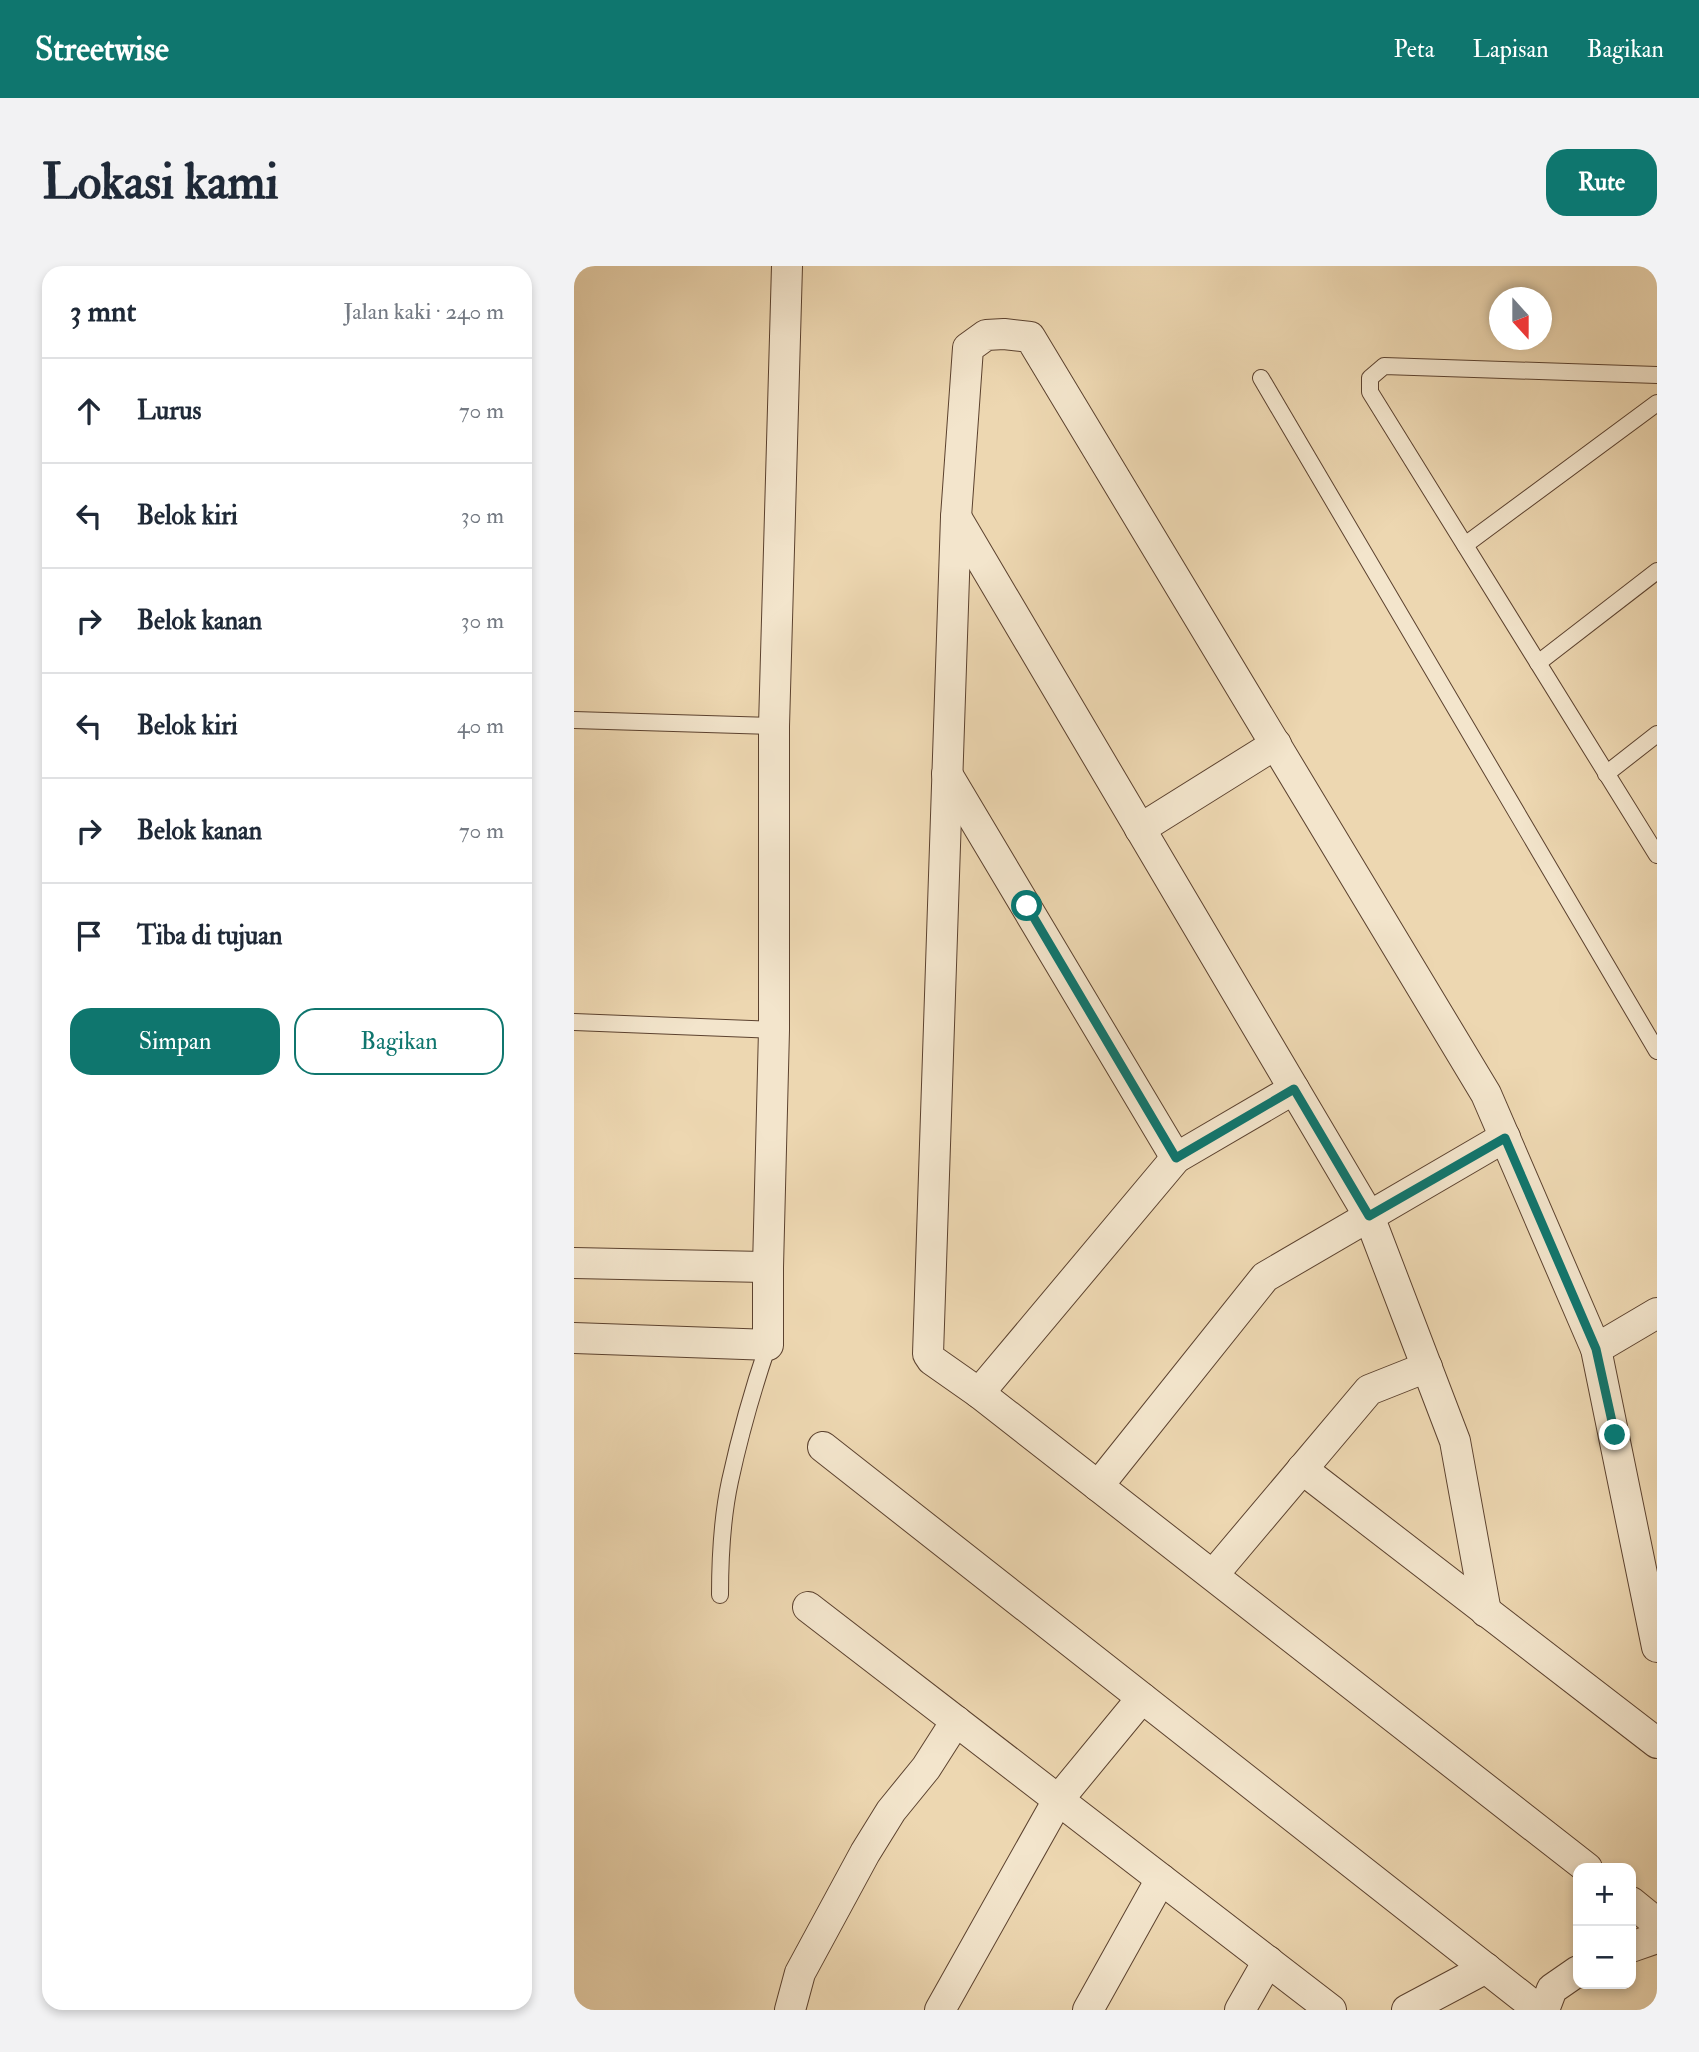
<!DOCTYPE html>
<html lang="id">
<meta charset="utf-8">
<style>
:root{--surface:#fff;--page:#f2f2f3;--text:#1f2937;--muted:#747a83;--line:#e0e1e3;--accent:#0f766e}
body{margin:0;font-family:"IM FELL Double Pica",serif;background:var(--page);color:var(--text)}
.controls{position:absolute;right:21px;bottom:21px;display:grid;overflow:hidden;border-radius:14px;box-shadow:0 4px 10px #0003}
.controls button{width:63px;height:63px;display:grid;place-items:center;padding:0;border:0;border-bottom:2px solid var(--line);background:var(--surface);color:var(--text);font:35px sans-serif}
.compass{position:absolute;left:915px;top:21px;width:63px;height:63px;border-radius:50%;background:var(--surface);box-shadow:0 4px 10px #0003;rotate:159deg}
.stop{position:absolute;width:21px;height:21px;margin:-16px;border:5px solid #0f766e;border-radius:50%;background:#fff}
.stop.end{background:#0f766e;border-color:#fff;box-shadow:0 2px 7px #0008}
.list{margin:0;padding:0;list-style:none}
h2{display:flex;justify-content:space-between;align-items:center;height:91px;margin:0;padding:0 28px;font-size:30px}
h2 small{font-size:23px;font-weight:400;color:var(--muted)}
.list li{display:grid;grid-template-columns:46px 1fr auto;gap:21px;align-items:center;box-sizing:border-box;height:105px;padding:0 28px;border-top:2px solid var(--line)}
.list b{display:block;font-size:26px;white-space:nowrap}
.list em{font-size:23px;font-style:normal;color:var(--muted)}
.actions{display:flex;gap:14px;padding:21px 28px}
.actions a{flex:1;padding:16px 0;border:2px solid var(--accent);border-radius:21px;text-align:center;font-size:24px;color:var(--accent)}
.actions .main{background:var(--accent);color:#fff}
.icon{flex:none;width:38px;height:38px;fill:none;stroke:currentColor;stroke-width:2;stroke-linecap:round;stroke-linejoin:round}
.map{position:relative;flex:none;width:1083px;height:1744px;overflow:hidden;border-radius:21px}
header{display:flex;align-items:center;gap:42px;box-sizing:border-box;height:98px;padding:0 35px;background:var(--accent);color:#fff}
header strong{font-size:33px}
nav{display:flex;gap:38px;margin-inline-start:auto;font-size:24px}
.intro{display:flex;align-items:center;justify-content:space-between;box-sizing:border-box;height:168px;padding:0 42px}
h1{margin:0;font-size:49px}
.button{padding:18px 32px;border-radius:21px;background:var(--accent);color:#fff;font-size:24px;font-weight:700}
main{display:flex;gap:42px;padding:0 42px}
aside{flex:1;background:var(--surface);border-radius:21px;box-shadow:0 4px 10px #0003}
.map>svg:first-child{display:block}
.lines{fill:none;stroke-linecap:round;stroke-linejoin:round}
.service-casing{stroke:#5c422f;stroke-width:18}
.minor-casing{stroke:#5c422f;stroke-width:32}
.service{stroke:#f3e5cc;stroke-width:16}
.minor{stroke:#f3e5cc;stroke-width:30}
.route{stroke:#0f766e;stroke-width:9}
</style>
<header>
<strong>Streetwise</strong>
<nav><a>Peta</a><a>Lapisan</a><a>Bagikan</a></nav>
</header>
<div class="intro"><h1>Lokasi kami</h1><a class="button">Rute</a></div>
<main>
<aside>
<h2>3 mnt<small>Jalan kaki · 240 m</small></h2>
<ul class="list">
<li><svg class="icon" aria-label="ahead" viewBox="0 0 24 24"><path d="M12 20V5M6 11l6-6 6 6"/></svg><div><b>Lurus</b></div><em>70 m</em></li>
<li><svg class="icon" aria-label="left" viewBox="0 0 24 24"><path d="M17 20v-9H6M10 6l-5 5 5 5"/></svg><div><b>Belok kiri</b></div><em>30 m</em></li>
<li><svg class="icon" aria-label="right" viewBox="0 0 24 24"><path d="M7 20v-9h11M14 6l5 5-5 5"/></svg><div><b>Belok kanan</b></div><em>30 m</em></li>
<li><svg class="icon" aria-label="left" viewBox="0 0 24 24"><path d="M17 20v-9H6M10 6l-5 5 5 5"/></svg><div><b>Belok kiri</b></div><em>40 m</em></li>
<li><svg class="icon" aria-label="right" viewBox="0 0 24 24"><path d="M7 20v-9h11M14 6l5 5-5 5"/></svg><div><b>Belok kanan</b></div><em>70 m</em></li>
<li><svg class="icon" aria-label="arrive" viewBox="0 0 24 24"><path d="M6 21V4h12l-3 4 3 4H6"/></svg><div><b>Tiba di tujuan</b></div></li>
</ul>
<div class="actions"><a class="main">Simpan</a><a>Bagikan</a></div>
</aside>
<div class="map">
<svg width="1083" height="1744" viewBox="0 0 1083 1744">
<rect width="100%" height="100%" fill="#edd7b1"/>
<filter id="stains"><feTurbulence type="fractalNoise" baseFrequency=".00286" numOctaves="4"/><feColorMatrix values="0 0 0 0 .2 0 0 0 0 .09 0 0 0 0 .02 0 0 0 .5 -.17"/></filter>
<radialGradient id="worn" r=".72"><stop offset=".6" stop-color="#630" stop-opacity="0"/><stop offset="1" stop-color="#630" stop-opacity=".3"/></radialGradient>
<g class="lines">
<g class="service-casing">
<g id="service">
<path d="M 1083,109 L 810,100 L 796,112 L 796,126 L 1083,589"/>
<path d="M 687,112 L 1083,785"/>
<path d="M 891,279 L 1083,137"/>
<path d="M 964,397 L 1083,305"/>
<path d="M 0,454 L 200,460"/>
<path d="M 1032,508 L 1083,468"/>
<path d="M 0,756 L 200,764"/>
<path d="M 146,1329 C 146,1291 148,1252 156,1215 C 166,1169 179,1123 194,1079"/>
</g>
</g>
<g class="minor-casing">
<g id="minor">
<path d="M 382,251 L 795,950 L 881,1175 L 912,1346"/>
<path d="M 373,508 L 602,892"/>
<path d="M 566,563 L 702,478"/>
<path d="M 0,997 L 194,1001"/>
<path d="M 0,1072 L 194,1079 L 194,1001 L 200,764 L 200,460 L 213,0"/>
<path d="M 1022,1083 L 1083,1047"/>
<path d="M 405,1127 L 602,892 L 720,823"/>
<path d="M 249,1181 L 965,1744"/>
<path d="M 728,1203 L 1083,1477"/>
<path d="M 524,1220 L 691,1011 L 931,871"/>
<path d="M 639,1309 L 795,1124 L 853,1101"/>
<path d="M 234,1341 L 757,1744"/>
<path d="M 1013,1602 L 405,1127 L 358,1094 L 354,1088 L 382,251 L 394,82 L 412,69 L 430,68 L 456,71 L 912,828 L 1022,1083 L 1083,1381"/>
<path d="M 1057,1636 L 1083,1657"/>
<path d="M 1057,1681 L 1083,1672"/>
<path d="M 216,1744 L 226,1707 L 291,1587 L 317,1545 L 352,1502 L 382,1455"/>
<path d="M 366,1744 L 484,1534 L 568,1432"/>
<path d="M 514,1744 L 587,1613"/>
<path d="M 666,1744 L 694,1695"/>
<path d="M 833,1744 L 912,1702"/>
<path d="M 970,1744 L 978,1723 L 1004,1705"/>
</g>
</g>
<use href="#service" class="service"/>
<use href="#minor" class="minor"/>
</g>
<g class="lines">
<path class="route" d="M 453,640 L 602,892 L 720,823 L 795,950 L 931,872 L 1022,1083 L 1041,1169"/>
</g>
<rect width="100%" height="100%" filter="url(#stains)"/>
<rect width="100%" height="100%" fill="url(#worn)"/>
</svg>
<div class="controls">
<button>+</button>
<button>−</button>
</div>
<svg class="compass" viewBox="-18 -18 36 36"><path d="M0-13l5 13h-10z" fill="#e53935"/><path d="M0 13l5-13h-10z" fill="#747a83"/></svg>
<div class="stop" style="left:453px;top:640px"></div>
<div class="stop end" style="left:1041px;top:1169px"></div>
</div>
</main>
